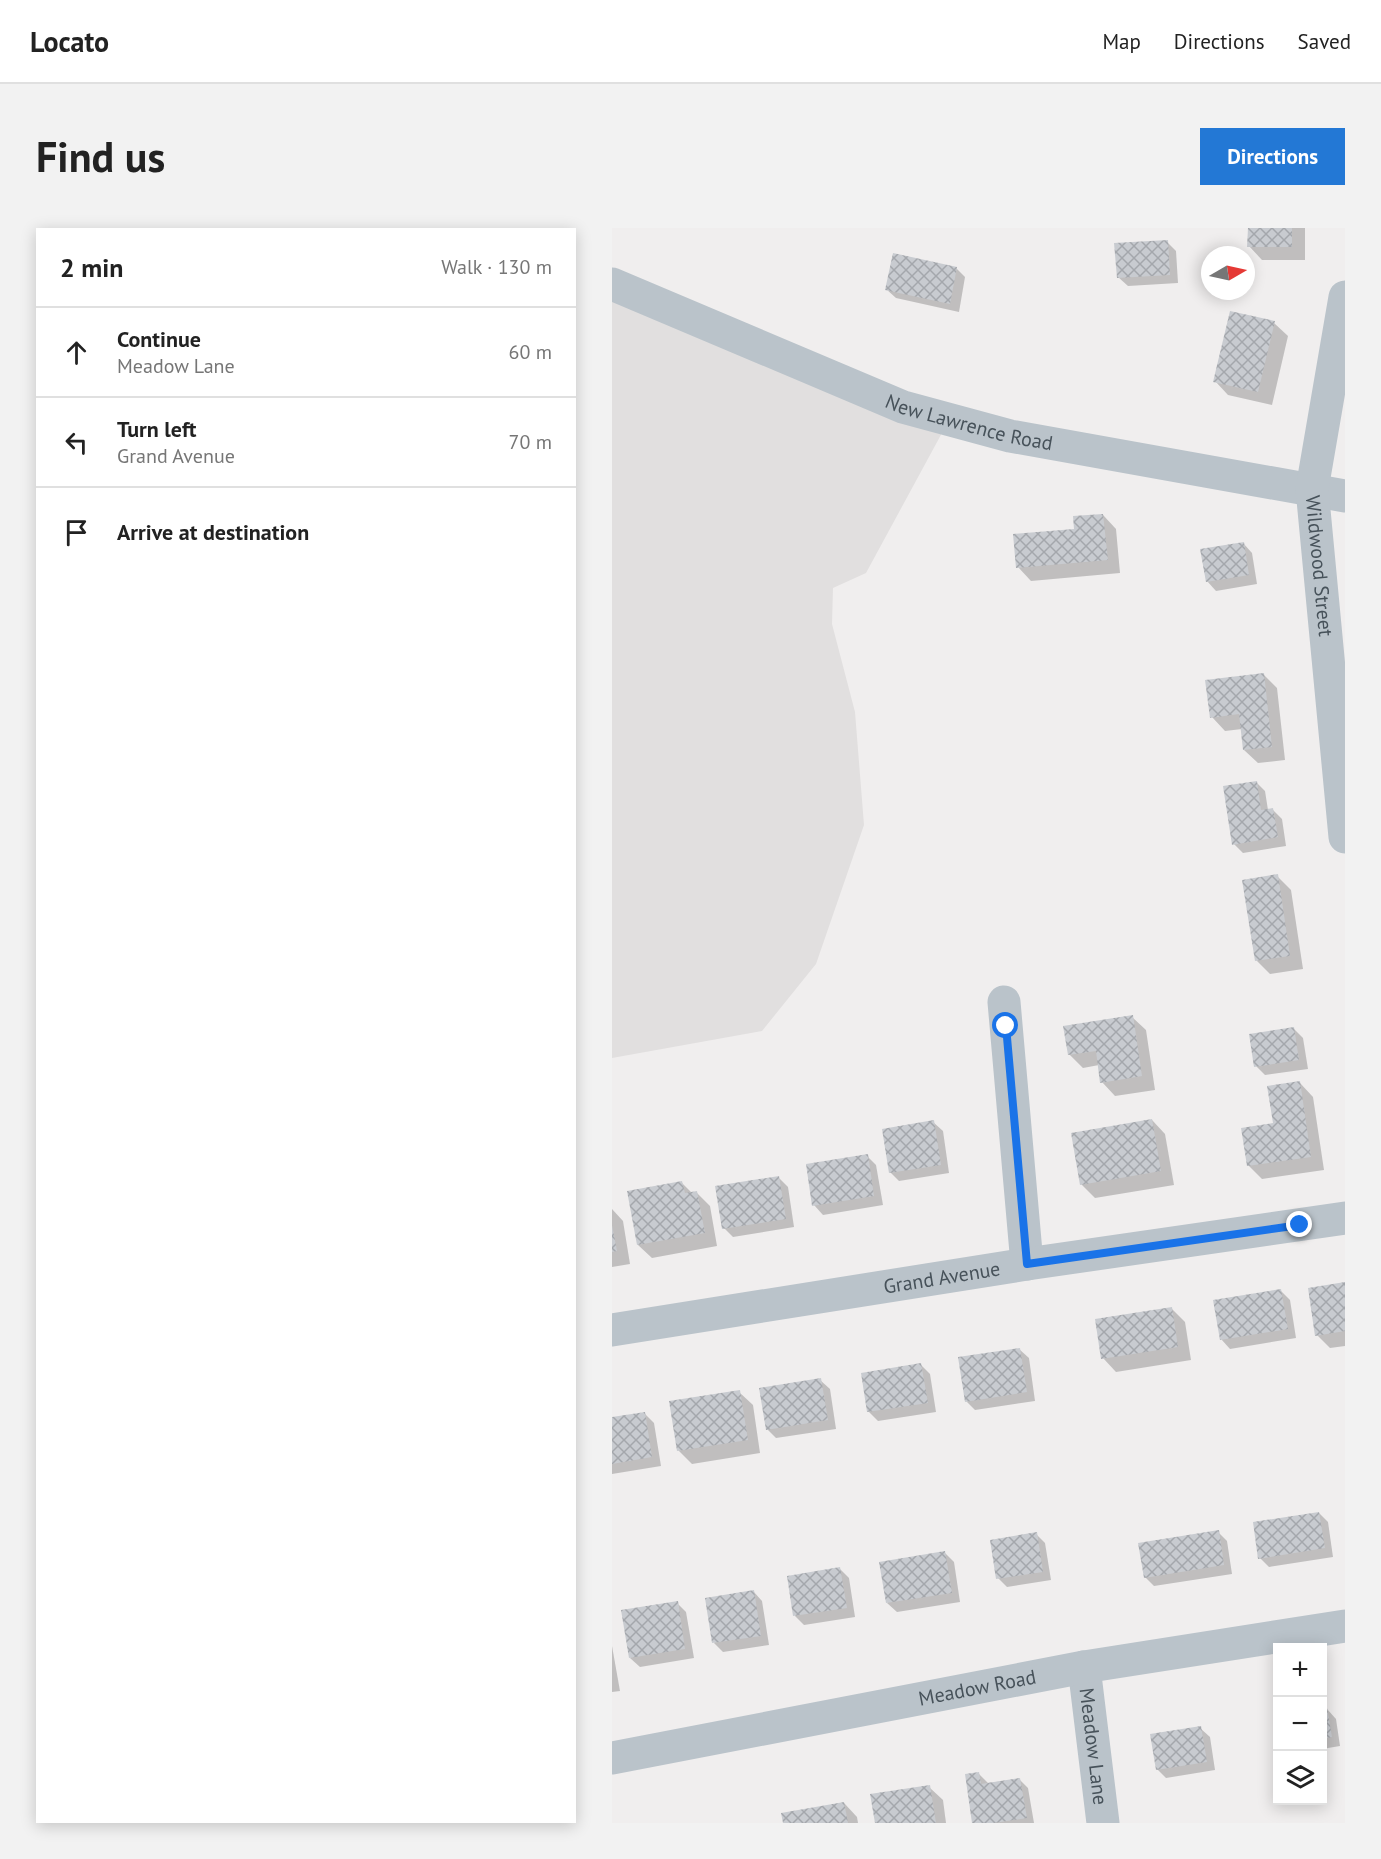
<!DOCTYPE html>
<meta charset="utf-8">
<style>
:root{--surface:#fff;--page:#f2f2f2;--text:#222;--muted:#767676;--line:#e0e0e0;--accent:#2378d5}
body{margin:0;font-family:"PT Sans",sans-serif;background:var(--page);color:var(--text)}
.controls{position:absolute;right:18px;bottom:18px;display:grid;overflow:hidden;border-radius:0px;box-shadow:0 3px 15px #0003}
.controls button{width:54px;height:54px;display:grid;place-items:center;padding:0;border:0;border-bottom:2px solid var(--line);background:var(--surface);color:var(--text);font:30px sans-serif}
.compass{position:absolute;left:589px;top:18px;width:54px;height:54px;border-radius:50%;background:var(--surface);box-shadow:0 3px 15px #0003;rotate:81deg}
.stop{position:absolute;width:18px;height:18px;margin:-14px;border:4px solid #1a73e8;border-radius:50%;background:#fff}
.stop.end{background:#1a73e8;border-color:#fff;box-shadow:0 2px 6px #0008}
.list{margin:0;padding:0;list-style:none}
h2{display:flex;justify-content:space-between;align-items:center;height:78px;margin:0;padding:0 24px;font-size:26px}
h2 small{font-size:20px;font-weight:400;color:var(--muted)}
.list li{display:grid;grid-template-columns:39px 1fr auto;gap:18px;align-items:center;box-sizing:border-box;height:90px;padding:0 24px;border-top:2px solid var(--line)}
.list b{display:block;font-size:22px;white-space:nowrap}
.list p{margin:0;font-size:20px;white-space:nowrap;color:var(--muted)}
.list em{font-size:20px;font-style:normal;color:var(--muted)}
.icon{flex:none;width:33px;height:33px;fill:none;stroke:currentColor;stroke-width:2;stroke-linecap:round;stroke-linejoin:round}
.map{position:relative;flex:none;width:733px;height:1595px;overflow:hidden;border-radius:0px}
header{display:flex;align-items:center;gap:36px;box-sizing:border-box;height:84px;padding:0 30px;background:var(--surface);border-bottom:2px solid var(--line)}
header strong{font-size:28px}
nav{display:flex;gap:33px;margin-inline-start:auto;font-size:21px}
.intro{display:flex;align-items:center;justify-content:space-between;box-sizing:border-box;height:144px;padding:0 36px}
h1{margin:0;font-size:42px}
.button{padding:15px 27px;border-radius:0px;background:var(--accent);color:#fff;font-size:21px;font-weight:700}
main{display:flex;gap:36px;padding:0 36px}
aside{flex:1;background:var(--surface);border-radius:0px;box-shadow:0 3px 15px #0003}
.map>svg:first-child{display:block}
.education{fill:#e1dfdf}
.shadow{fill:#0003}
.building{fill:url(#building-cross-hatch)}
.lines{fill:none;stroke-linecap:round;stroke-linejoin:round}
.minor{stroke:#bac3ca;stroke-width:33}
.route{stroke:#1a73e8;stroke-width:8}
.labels{text-anchor:middle;stroke-width:4.5;stroke-linejoin:round;paint-order:stroke}
.street-label{font-size:20px;fill:#47525a;stroke:#fff}
</style>
<header>
<strong>Locato</strong>
<nav><a>Map</a><a>Directions</a><a>Saved</a></nav>
</header>
<div class="intro"><h1>Find us</h1><a class="button">Directions</a></div>
<main>
<aside>
<h2>2 min<small>Walk · 130 m</small></h2>
<ul class="list">
<li><svg class="icon" aria-label="ahead" viewBox="0 0 24 24"><path d="M12 20V5M6 11l6-6 6 6"/></svg><div><b>Continue</b><p>Meadow Lane</p></div><em>60 m</em></li>
<li><svg class="icon" aria-label="left" viewBox="0 0 24 24"><path d="M17 20v-9H6M10 6l-5 5 5 5"/></svg><div><b>Turn left</b><p>Grand Avenue</p></div><em>70 m</em></li>
<li><svg class="icon" aria-label="arrive" viewBox="0 0 24 24"><path d="M6 21V4h12l-3 4 3 4H6"/></svg><div><b>Arrive at destination</b></div></li>
</ul>
</aside>
<div class="map">
<svg width="733" height="1595" viewBox="0 0 733 1595">
<defs>
<pattern id="building-cross-hatch" width="8" height="8" patternUnits="userSpaceOnUse" patternTransform="scale(1.5)"><rect width="8" height="8" fill="#c8cbd0"/><path d="M0 0l8 8M0 8l8-8" fill="none" stroke="#a4a7ac"/></pattern>
</defs>
<rect width="100%" height="100%" fill="#f0eeee"/>
<path class="education" d="M 0,56 L 337,192 L 254,345 L 221,360 L 220,396 L 243,484 L 252,597 L 204,736 L 150,803 L 0,830 Z"/>
<g class="shadow">
<path d="M 637,0 L 693,0 L 693,32 L 650,32 L 637,18 Z"/>
<path d="M 555,14 L 564,23 L 566,55 L 516,58 L 506,49 Z"/>
<path d="M 344,40 L 353,49 L 347,84 L 284,70 L 274,61 Z"/>
<path d="M 662,95 L 676,108 L 660,177 L 616,167 L 603,153 Z"/>
<path d="M 491,287 L 504,301 L 508,345 L 419,353 L 406,339 Z"/>
<path d="M 631,315 L 640,325 L 645,356 L 604,363 L 595,353 Z"/>
<path d="M 651,446 L 665,460 L 673,532 L 646,535 L 632,522 L 630,501 L 613,503 L 600,489 Z"/>
<path d="M 644,554 L 653,563 L 656,582 L 661,582 L 670,591 L 674,618 L 631,625 L 622,616 Z"/>
<path d="M 665,648 L 679,662 L 691,741 L 658,746 L 644,732 Z"/>
<path d="M 520,789 L 534,802 L 543,862 L 503,868 L 490,854 L 487,837 L 471,840 L 457,826 Z"/>
<path d="M 681,800 L 691,810 L 696,841 L 653,847 L 644,838 Z"/>
<path d="M 688,855 L 701,869 L 712,942 L 650,951 L 636,937 Z"/>
<path d="M 540,892 L 553,906 L 562,957 L 483,970 L 469,956 Z"/>
<path d="M 321,894 L 331,903 L 337,945 L 287,953 L 278,944 Z"/>
<path d="M 255,928 L 264,937 L 271,977 L 211,987 L 202,977 Z"/>
<path d="M 167,950 L 176,959 L 182,999 L 121,1009 L 112,1000 Z"/>
<path d="M 70,955 L 80,965 L 85,965 L 98,978 L 105,1018 L 40,1030 L 26,1017 Z"/>
<path d="M 0,981 L 11,993 L 18,1036 L 0,1039 Z"/>
<path d="M 733,1055 L 733,1118 L 718,1120 L 705,1107 Z"/>
<path d="M 669,1063 L 678,1072 L 684,1110 L 618,1121 L 609,1111 Z"/>
<path d="M 559,1080 L 573,1094 L 579,1132 L 504,1144 L 491,1130 Z"/>
<path d="M 407,1121 L 417,1130 L 423,1173 L 363,1182 L 354,1173 Z"/>
<path d="M 309,1137 L 318,1146 L 324,1184 L 266,1193 L 257,1184 L 251,1146 Z"/>
<path d="M 208,1152 L 218,1161 L 224,1201 L 164,1210 L 155,1201 Z"/>
<path d="M 127,1164 L 141,1177 L 148,1225 L 80,1236 L 66,1222 Z"/>
<path d="M 33,1186 L 42,1195 L 49,1238 L 0,1246 L 0,1191 Z"/>
<path d="M 707,1285 L 716,1294 L 721,1329 L 657,1339 L 648,1330 Z"/>
<path d="M 606,1304 L 615,1313 L 620,1346 L 542,1358 L 533,1349 Z"/>
<path d="M 424,1306 L 433,1315 L 439,1352 L 395,1359 L 386,1350 Z"/>
<path d="M 333,1325 L 342,1334 L 348,1374 L 285,1384 L 275,1375 Z"/>
<path d="M 228,1341 L 237,1350 L 243,1389 L 192,1397 L 183,1388 Z"/>
<path d="M 141,1363 L 150,1373 L 157,1417 L 111,1424 L 102,1415 Z"/>
<path d="M 65,1375 L 74,1384 L 82,1430 L 28,1439 L 18,1430 Z"/>
<path d="M 0,1418 L 8,1463 L 0,1464 Z"/>
<path d="M 715,1481 L 724,1491 L 728,1518 L 710,1521 L 710,1482 Z"/>
<path d="M 588,1500 L 598,1509 L 603,1542 L 554,1550 L 545,1541 Z"/>
<path d="M 367,1546 L 376,1555 L 407,1551 L 416,1560 L 422,1595 L 362,1595 Z"/>
<path d="M 317,1559 L 331,1572 L 334,1595 L 264,1595 Z"/>
<path d="M 232,1575 L 245,1589 L 246,1595 L 172,1595 Z"/>
</g>
<g class="building">
<path d="M 636,0 L 680,0 L 680,19 L 635,19 Z"/>
<path d="M 556,12 L 558,47 L 505,50 L 502,15 Z"/>
<path d="M 281,25 L 345,39 L 338,76 L 273,62 Z"/>
<path d="M 618,83 L 663,93 L 646,164 L 601,154 Z"/>
<path d="M 491,286 L 496,332 L 404,340 L 401,306 L 462,301 L 461,288 Z"/>
<path d="M 632,314 L 637,347 L 594,354 L 588,321 Z"/>
<path d="M 652,445 L 660,519 L 631,522 L 627,486 L 598,490 L 593,452 Z"/>
<path d="M 645,553 L 649,582 L 661,580 L 666,609 L 620,617 L 611,558 Z"/>
<path d="M 666,646 L 678,728 L 643,733 L 630,652 Z"/>
<path d="M 521,787 L 530,848 L 488,855 L 484,823 L 456,827 L 451,798 Z"/>
<path d="M 682,799 L 687,832 L 642,839 L 637,806 Z"/>
<path d="M 688,853 L 699,929 L 635,938 L 629,900 L 661,895 L 655,858 Z"/>
<path d="M 540,891 L 549,943 L 468,957 L 459,905 Z"/>
<path d="M 322,892 L 329,937 L 277,945 L 270,901 Z"/>
<path d="M 256,926 L 262,968 L 200,978 L 194,936 Z"/>
<path d="M 167,948 L 174,991 L 110,1001 L 103,958 Z"/>
<path d="M 70,953 L 73,965 L 85,963 L 93,1005 L 25,1017 L 15,963 Z"/>
<path d="M 0,997 L 5,1023 L 0,1024 Z"/>
<path d="M 733,1054 L 733,1103 L 703,1108 L 696,1060 Z"/>
<path d="M 669,1061 L 676,1101 L 608,1112 L 601,1072 Z"/>
<path d="M 560,1079 L 566,1119 L 489,1131 L 483,1091 Z"/>
<path d="M 408,1120 L 415,1164 L 353,1174 L 346,1129 Z"/>
<path d="M 309,1135 L 316,1175 L 255,1184 L 249,1145 Z"/>
<path d="M 209,1150 L 216,1192 L 154,1202 L 147,1160 Z"/>
<path d="M 128,1162 L 136,1212 L 65,1223 L 57,1173 Z"/>
<path d="M 33,1184 L 40,1229 L 0,1236 L 0,1189 Z"/>
<path d="M 707,1284 L 713,1320 L 646,1331 L 641,1294 Z"/>
<path d="M 607,1302 L 612,1337 L 532,1350 L 526,1315 Z"/>
<path d="M 425,1304 L 431,1344 L 384,1351 L 378,1312 Z"/>
<path d="M 333,1323 L 340,1365 L 274,1375 L 267,1334 Z"/>
<path d="M 228,1339 L 235,1380 L 181,1388 L 175,1348 Z"/>
<path d="M 142,1362 L 149,1408 L 100,1415 L 93,1370 Z"/>
<path d="M 66,1373 L 73,1421 L 17,1430 L 9,1382 Z"/>
<path d="M 715,1480 L 720,1509 L 710,1511 L 710,1481 Z"/>
<path d="M 589,1498 L 595,1534 L 544,1542 L 538,1506 Z"/>
<path d="M 367,1544 L 369,1556 L 408,1550 L 415,1590 L 382,1595 L 360,1595 L 353,1546 Z"/>
<path d="M 318,1557 L 324,1595 L 263,1595 L 258,1566 Z"/>
<path d="M 232,1574 L 236,1595 L 171,1595 L 169,1585 Z"/>
</g>
<g class="lines">
<g class="minor">
<path id="s1" d="M 0,56 L 291,179 L 398,208 L 733,268"/>
<path id="s2" d="M 733,69 L 700,261 L 733,609"/>
<path d="M 392,774 L 415,1036"/>
<path id="s3" d="M 0,1102 L 415,1036 L 733,990"/>
<path id="s4" d="M 472,1439 L 491,1595"/>
<path id="s5" d="M 0,1530 L 472,1439 L 733,1398"/>
</g>
</g>
<g class="lines">
<path class="route" d="M 394,798 L 415,1036 L 688,997"/>
</g>
<g class="labels">
<g class="street-label">
<text dy="7" stroke="none"><textPath href="#s1" startOffset="384">New Lawrence Road</textPath></text>
<text dy="7" stroke="none"><textPath href="#s2" startOffset="272">Wildwood Street</textPath></text>
<text dy="7" stroke="none"><textPath href="#s3" startOffset="334">Grand Avenue</textPath></text>
<text dy="7" stroke="none"><textPath href="#s5" startOffset="372">Meadow Road</textPath></text>
<text dy="7" stroke="none"><textPath href="#s4" startOffset="80">Meadow Lane</textPath></text>
</g>
</g>
</svg>
<div class="controls">
<button>+</button>
<button>−</button>
<button><svg class="icon" aria-label="layers" viewBox="0 0 24 24"><path d="M12 4l9 5-9 5-9-5zM3 14l9 5 9-5"/></svg></button>
</div>
<svg class="compass" viewBox="-18 -18 36 36"><path d="M0-13l5 13h-10z" fill="#e53935"/><path d="M0 13l5-13h-10z" fill="#767676"/></svg>
<div class="stop" style="left:394px;top:798px"></div>
<div class="stop end" style="left:688px;top:997px"></div>
</div>
</main>
